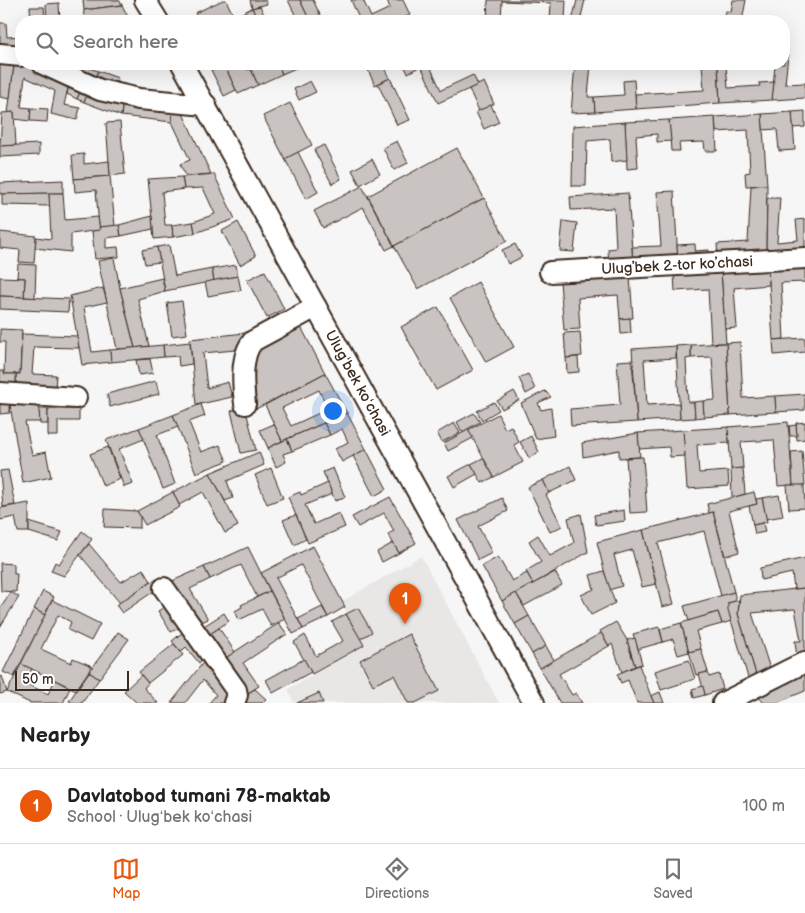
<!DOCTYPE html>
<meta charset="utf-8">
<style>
:root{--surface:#fff;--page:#f2f2f2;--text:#202124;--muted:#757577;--line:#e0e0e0;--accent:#ea580c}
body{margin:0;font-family:"Balsamiq Sans",sans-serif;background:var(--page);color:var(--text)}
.scale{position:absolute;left:15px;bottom:12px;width:114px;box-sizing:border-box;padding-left:5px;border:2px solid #3b2a1e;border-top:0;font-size:14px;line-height:18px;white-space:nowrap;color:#3b2a1e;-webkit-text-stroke:4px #fff;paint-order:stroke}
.you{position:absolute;left:332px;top:410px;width:18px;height:18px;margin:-12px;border:4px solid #fff;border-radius:50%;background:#1a73e8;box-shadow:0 0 0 8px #1a73e833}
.badge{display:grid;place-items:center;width:32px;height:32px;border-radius:50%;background:var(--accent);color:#fff;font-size:16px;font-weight:700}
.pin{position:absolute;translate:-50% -41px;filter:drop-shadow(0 1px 2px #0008)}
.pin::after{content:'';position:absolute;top:26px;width:18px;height:15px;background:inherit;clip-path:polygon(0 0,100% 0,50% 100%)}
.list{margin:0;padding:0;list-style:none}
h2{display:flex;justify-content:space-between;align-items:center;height:65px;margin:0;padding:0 20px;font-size:21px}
h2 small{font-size:16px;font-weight:400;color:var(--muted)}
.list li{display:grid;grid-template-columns:32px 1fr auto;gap:15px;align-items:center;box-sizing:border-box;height:75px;padding:0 20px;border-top:1px solid var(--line)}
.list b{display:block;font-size:19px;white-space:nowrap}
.list p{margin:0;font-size:16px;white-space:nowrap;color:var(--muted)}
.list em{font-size:16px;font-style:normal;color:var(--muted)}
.icon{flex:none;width:28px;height:28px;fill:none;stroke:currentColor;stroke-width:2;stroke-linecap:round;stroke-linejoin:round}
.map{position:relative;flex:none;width:805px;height:703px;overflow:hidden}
.search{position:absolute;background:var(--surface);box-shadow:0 5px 20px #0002;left:15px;right:15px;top:15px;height:55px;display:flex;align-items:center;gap:12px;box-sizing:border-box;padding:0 18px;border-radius:20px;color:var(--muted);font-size:19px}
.sheet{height:140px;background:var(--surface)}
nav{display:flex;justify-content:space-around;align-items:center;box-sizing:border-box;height:70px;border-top:1px solid var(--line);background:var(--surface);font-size:14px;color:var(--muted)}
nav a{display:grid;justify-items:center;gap:2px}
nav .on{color:var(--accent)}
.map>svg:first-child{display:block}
.built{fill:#e9e7e6}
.building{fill:#c9c3c1;stroke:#3b2a1e;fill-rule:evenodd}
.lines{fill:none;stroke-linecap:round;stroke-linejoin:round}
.minor-casing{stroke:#3b2a1e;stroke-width:24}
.minor{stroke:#fff;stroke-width:20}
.labels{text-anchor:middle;stroke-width:4;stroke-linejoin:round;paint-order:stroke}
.street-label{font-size:15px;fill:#3b2a1e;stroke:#fff}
</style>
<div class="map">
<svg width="805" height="703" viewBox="0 0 805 703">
<rect width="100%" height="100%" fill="#f7f6f6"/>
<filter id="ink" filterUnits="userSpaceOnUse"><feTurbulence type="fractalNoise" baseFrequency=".02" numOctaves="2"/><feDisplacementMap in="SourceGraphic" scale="10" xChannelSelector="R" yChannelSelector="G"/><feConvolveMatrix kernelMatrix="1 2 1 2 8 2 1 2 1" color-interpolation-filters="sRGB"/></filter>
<g filter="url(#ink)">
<path class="built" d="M 421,556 L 499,703 L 294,703 L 288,689 L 364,646 L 341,602 Z"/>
<g class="building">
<path d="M 83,0 L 119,0 L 122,5 L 84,10 Z"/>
<path d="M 223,0 L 226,0 L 234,17 L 224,21 L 199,21 L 195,13 Z"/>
<path d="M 250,0 L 265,0 L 267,4 L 252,8 Z"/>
<path d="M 288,0 L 300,0 L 310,21 L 298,21 Z"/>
<path d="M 300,0 L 313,0 L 323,21 L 310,21 Z"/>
<path d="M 351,0 L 363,0 L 371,17 L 390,8 L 387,0 L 403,0 L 410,15 L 397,21 L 360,21 Z"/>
<path d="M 488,0 L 566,0 L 565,21 L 550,21 L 551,3 L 502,1 L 501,21 L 487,21 Z"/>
<path d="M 577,0 L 585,0 L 580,21 L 572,21 Z"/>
<path d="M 733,0 L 746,0 L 742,21 L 724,21 L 726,11 L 731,12 Z"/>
<path d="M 59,3 L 60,21 L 47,21 L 46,4 Z"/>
<path d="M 122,5 L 130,21 L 83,21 L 84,10 Z"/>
<path d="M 260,6 L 267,21 L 258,21 L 252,8 Z"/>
<path d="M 30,7 L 44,7 L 45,21 L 31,21 Z"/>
<path d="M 252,8 L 258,21 L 224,21 L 234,17 Z"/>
<rect x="708" y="18" width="11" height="3"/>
<path d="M 0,23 L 6,23 L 7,37 L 21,36 L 21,52 L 0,48 Z"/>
<path d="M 784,55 L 788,55 L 785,84 L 805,83 L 805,98 L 772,100 L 775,64 L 784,64 Z"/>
<path d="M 0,57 L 15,58 L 10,99 L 0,97 Z"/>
<path d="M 15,58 L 21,64 L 30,64 L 70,80 L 64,105 L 80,108 L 77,120 L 51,114 L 55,91 L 25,77 L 21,107 L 31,108 L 30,121 L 14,119 L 14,112 L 8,113 Z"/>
<path d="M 78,64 L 98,71 L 95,78 L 75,70 Z"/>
<path d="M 224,64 L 236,90 L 224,96 L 211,70 Z"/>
<path d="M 224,64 L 245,64 L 248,70 L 251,69 L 258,85 L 238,94 Z"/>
<path d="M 262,64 L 278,64 L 282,74 L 258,85 L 251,69 Z"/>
<path d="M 278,64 L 305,64 L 282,74 Z"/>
<path d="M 365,64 L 394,64 L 385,68 L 390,78 L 375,85 Z"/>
<path d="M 403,64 L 420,64 L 421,66 L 408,73 Z"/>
<path d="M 429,64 L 441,90 L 473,75 L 478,85 L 438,103 L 421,66 Z"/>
<path d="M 575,64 L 591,64 L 588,97 L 594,97 L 595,112 L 571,113 Z"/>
<path d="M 702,64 L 718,64 L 720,103 L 636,109 L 635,94 L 704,90 Z"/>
<path d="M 718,64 L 726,64 L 728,88 L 760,86 L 759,83 L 774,82 L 772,100 L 720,103 Z"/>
<path d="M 98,71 L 118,78 L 115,86 L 95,78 Z"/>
<path d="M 390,78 L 410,120 L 397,125 L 378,84 Z"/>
<path d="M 70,80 L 83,86 L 77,99 L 67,94 Z"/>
<path d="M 634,80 L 636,109 L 595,112 L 594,97 L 624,95 L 623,81 Z"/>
<path d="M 310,81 L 316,92 L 299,100 L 294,89 Z"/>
<path d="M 484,82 L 494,104 L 479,111 L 469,89 Z"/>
<path d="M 83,86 L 90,89 L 84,102 L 77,99 Z"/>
<path d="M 90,89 L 123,101 L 121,116 L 84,102 Z"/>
<path d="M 123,101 L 173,108 L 172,122 L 121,116 Z"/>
<path d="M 290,103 L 312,145 L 285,159 L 263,116 Z"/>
<path d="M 491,105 L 499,122 L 484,129 L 476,112 Z"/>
<path d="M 180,107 L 211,174 L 186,176 L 180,164 L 190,160 L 172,122 L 173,108 Z"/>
<path d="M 31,108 L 48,109 L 47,122 L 30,121 Z"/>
<path d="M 805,111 L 805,127 L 793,128 L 792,112 Z"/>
<path d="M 14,112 L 16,145 L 0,146 L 2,113 Z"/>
<path d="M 792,112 L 795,150 L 779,151 L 777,129 L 763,130 L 762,114 Z"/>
<path d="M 762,114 L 767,185 L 746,186 L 745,173 L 750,172 L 748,130 L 716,132 L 715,117 Z"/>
<path d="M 715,117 L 717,151 L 705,151 L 704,142 L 679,143 L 680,151 L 671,151 L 669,120 Z"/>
<path d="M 669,120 L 671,141 L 657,142 L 657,134 L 636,136 L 638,168 L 627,169 L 625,122 Z"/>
<path d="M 120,122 L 125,174 L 110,176 L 106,123 Z"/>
<path d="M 625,122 L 627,160 L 611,162 L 610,139 L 587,141 L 586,186 L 572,186 L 573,126 Z"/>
<path d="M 397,141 L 408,163 L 394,170 L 383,148 Z"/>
<path d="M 39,144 L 39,155 L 0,157 L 0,146 Z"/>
<path d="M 324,145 L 341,179 L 332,184 L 314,150 Z"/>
<path d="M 457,148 L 484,198 L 394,246 L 368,196 Z"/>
<path d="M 298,152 L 318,192 L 306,199 L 285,159 Z"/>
<path d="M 84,154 L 84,164 L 109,161 L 110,176 L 74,179 L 72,155 Z"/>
<path d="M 372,159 L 380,174 L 360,185 L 352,170 Z"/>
<path d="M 214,174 L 235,219 L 195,233 L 193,222 L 215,214 L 203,188 L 184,189 L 182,177 Z"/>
<path d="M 110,176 L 115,226 L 99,227 L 96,190 L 75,192 L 74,179 Z"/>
<path d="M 182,177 L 184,189 L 162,192 L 165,225 L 172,225 L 173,237 L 154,239 L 148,179 Z"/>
<path d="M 63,180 L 63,193 L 0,194 L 0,183 Z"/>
<path d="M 767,185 L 766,256 L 718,259 L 717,244 L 748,242 L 751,186 Z"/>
<path d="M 362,186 L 394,246 L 386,250 L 363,207 L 323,228 L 314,211 Z"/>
<path d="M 674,191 L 678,261 L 633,264 L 632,247 L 661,246 L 657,192 Z"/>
<path d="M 49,193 L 50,206 L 2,205 L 2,194 Z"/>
<path d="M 49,193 L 63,193 L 65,220 L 98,217 L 100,230 L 71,234 L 71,252 L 35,248 L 36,237 L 51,239 Z"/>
<path d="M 628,193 L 633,264 L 609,266 L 608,249 L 616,248 L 614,208 L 571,210 L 570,197 Z"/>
<path d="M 484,198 L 507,241 L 418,289 L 394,246 Z"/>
<path d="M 767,198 L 780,198 L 777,242 L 798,240 L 796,220 L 805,219 L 805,253 L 766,256 Z"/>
<path d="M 152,216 L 153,229 L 121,236 L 119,225 Z"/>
<path d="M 563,221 L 577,223 L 574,252 L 560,251 Z"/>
<path d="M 193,222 L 195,233 L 173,237 L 172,225 Z"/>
<path d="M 238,222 L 256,256 L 240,265 L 222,231 Z"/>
<path d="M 119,225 L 121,236 L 106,238 L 106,248 L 118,247 L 119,257 L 95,259 L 92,231 L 100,230 L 99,227 Z"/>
<path d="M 0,232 L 36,236 L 34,263 L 19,262 L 20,250 L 0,248 Z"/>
<path d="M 515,244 L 522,257 L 508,264 L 502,250 Z"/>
<path d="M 695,244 L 696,260 L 678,261 L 677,245 Z"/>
<path d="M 169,245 L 175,276 L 212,269 L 214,281 L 165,291 L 157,247 Z"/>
<path d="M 157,247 L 160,262 L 145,264 L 142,250 Z"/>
<path d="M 709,250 L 710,259 L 696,260 L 695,251 Z"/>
<path d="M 114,258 L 120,288 L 135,348 L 117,349 L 98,261 Z"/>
<path d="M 18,264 L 36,265 L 35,298 L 24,297 L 25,278 L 17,278 Z"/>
<path d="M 236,265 L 238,276 L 214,281 L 212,269 Z"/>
<path d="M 805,266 L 805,282 L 781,283 L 784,339 L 773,340 L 768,269 Z"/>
<path d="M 768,269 L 769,285 L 734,288 L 737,328 L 725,329 L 721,272 Z"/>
<path d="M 265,271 L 284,309 L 267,318 L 247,280 Z"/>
<path d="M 721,272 L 726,343 L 711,343 L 708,289 L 675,291 L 674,275 Z"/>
<path d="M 238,276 L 241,290 L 208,296 L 205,282 Z"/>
<path d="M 0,277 L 25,278 L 24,297 L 0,296 Z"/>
<path d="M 630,277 L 633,318 L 620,319 L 618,295 L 578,298 L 580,329 L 564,330 L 560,282 Z"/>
<path d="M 162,278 L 165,291 L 138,299 L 149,346 L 135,348 L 120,288 Z"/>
<path d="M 478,282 L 514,347 L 486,362 L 450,298 Z"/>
<path d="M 103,288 L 107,302 L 84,307 L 92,352 L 110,350 L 111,362 L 82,365 L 70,296 Z"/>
<path d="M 0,296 L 69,299 L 68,312 L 0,309 Z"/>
<path d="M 182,301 L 187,334 L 172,336 L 167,303 Z"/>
<path d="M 438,307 L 473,370 L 436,390 L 401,327 Z"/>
<path d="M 630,318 L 631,333 L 621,334 L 620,319 Z"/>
<path d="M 299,323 L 325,373 L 256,409 L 252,344 Z"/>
<path d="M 0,329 L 22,330 L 20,374 L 4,374 L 5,342 L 0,342 Z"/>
<path d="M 580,332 L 582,356 L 566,358 L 564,333 Z"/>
<path d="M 245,333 L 246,349 L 203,353 L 207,388 L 228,382 L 232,397 L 196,405 L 190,339 Z"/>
<path d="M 22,334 L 77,336 L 79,348 L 34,347 L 32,374 L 56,375 L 55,390 L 16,388 L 16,374 L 20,374 Z"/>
<path d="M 805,338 L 805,352 L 774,355 L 773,340 Z"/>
<path d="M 190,342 L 192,364 L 179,366 L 178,356 L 164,357 L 163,345 Z"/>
<path d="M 740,342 L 743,398 L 775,396 L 776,412 L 730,415 L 726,343 Z"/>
<path d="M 726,343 L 730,415 L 704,417 L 703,401 L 715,400 L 712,357 L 691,358 L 691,345 Z"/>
<path d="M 163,345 L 164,357 L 111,362 L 110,350 Z"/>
<path d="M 691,345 L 691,358 L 686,359 L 688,402 L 694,402 L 695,418 L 680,419 L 676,346 Z"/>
<path d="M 676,346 L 676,358 L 644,360 L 647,405 L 679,403 L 680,419 L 637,422 L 632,349 Z"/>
<path d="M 578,357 L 579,372 L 567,373 L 566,358 Z"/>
<path d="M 150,359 L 153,373 L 139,375 L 136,360 Z"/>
<path d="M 632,360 L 637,422 L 571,426 L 570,409 L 620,405 L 617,361 Z"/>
<path d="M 0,371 L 4,371 L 4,374 L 16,374 L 16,385 L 0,384 Z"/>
<path d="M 325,373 L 347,413 L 282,441 L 265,405 ZM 319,390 L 328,409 L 291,426 L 282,408 Z"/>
<path d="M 528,374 L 535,389 L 526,394 L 519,378 Z"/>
<path d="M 156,381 L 159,394 L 110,407 L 107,394 Z"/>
<path d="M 514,391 L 519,400 L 502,409 L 497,401 Z"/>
<path d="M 545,391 L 551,397 L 538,403 L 541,410 L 551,408 L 554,436 L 536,439 L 521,403 Z"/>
<path d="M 805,394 L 805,410 L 776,412 L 775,396 Z"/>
<path d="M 0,397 L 9,397 L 10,413 L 0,414 Z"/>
<path d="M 703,401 L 704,417 L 695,418 L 694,402 Z"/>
<path d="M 494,402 L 499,410 L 482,420 L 477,411 Z"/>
<path d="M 201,404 L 205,416 L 189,422 L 201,452 L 220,445 L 227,461 L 196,473 L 173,415 Z"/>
<path d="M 10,405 L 39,406 L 40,422 L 25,422 L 32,455 L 46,452 L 51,477 L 23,483 Z"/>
<path d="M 245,407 L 256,450 L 241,453 L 231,411 Z"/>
<path d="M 39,409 L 48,409 L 48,424 L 40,424 Z"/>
<path d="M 48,409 L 79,409 L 79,421 L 58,421 L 58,436 L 48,436 Z"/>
<path d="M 347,413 L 366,449 L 342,462 L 335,449 L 348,442 L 342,429 L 330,435 L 324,423 Z"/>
<path d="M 474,413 L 480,422 L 462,432 L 457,422 Z"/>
<path d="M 498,414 L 505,429 L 511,426 L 519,442 L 514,445 L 523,462 L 494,477 L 468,430 Z"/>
<path d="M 173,415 L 178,427 L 157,435 L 175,484 L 163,489 L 139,428 Z"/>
<path d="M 788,422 L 793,485 L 778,486 L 774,440 L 741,442 L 743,468 L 731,469 L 728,427 Z"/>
<path d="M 805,422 L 805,439 L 797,440 L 796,423 Z"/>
<path d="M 324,423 L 330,435 L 292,451 L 287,439 Z"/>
<path d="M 454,423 L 460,433 L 442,442 L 437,433 Z"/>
<path d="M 274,424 L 282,441 L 268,448 L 260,430 Z"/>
<path d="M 796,425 L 797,436 L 790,436 L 789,426 Z"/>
<path d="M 728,427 L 729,443 L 697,445 L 699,473 L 728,471 L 729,486 L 687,489 L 683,430 Z"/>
<path d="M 139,428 L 144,439 L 119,449 L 133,484 L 124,487 L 106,440 Z"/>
<path d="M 468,430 L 473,438 L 448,451 L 444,443 Z"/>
<path d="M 683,430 L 685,456 L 670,457 L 669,447 L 639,449 L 638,433 Z"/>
<path d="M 638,433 L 640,457 L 619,458 L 619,450 L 583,457 L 582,443 Z"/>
<path d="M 531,436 L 539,452 L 529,458 L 520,442 Z"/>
<path d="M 287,439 L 292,451 L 283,454 L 286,462 L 276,467 L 268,448 Z"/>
<path d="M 108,447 L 120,479 L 103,486 L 90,454 Z"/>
<path d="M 366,449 L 387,489 L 374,496 L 353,456 Z"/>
<path d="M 802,451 L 805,485 L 793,486 L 791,452 Z"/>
<path d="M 259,452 L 264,465 L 227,481 L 233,498 L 225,501 L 210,473 Z"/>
<path d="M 643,457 L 647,512 L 630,513 L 626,458 Z"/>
<path d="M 483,458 L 494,477 L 482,483 L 471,464 Z"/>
<path d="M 471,464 L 477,474 L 454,487 L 448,476 Z"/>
<path d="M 570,466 L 576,480 L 549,493 L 543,480 Z"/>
<path d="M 271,468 L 283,498 L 267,504 L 255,475 Z"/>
<path d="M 333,468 L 345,497 L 335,501 L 323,472 Z"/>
<path d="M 743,468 L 745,494 L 732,498 L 731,469 Z"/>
<path d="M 8,470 L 15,505 L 3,507 L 0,471 Z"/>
<path d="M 210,473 L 238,526 L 225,533 L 203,492 L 179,505 L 173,492 Z"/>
<path d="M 543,480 L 549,493 L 546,495 L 562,526 L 550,532 L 528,487 Z"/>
<path d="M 328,483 L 332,494 L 305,505 L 314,524 L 339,513 L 345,527 L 308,543 L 288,497 L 300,492 L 301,495 Z"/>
<path d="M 787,485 L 804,485 L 805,508 L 789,509 Z"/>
<path d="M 173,492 L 180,507 L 145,525 L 137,511 Z"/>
<path d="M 754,492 L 757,504 L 729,511 L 739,552 L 725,556 L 713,512 L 709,513 L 707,504 Z"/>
<path d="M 779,495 L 783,516 L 766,519 L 762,498 Z"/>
<path d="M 390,497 L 416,543 L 399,553 L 388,534 L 394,531 L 384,513 L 358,527 L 352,517 Z"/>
<path d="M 502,498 L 508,511 L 478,526 L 492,553 L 478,560 L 458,520 Z"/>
<path d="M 762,498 L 767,522 L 753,525 L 749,506 L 757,504 L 756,499 Z"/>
<path d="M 29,503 L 29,532 L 18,532 L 15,517 L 0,520 L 0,508 Z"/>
<path d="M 105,509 L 137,511 L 140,516 L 140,528 L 104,527 Z"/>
<path d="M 624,510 L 625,521 L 596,525 L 594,515 Z"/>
<path d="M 713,512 L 734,592 L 721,596 L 704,531 L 658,543 L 674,604 L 662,607 L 643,530 Z"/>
<path d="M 581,514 L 588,552 L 533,584 L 526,571 L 541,562 L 529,541 L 538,535 L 550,556 L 574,543 L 568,518 Z"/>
<path d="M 296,515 L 306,539 L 294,545 L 283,520 Z"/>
<path d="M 29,522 L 62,532 L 58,541 L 29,532 Z"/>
<path d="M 763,523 L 765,532 L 755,534 L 753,525 Z"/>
<path d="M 643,530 L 656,584 L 642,587 L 632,550 L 614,555 L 622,586 L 609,590 L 597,542 Z"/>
<path d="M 82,531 L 92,539 L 64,576 L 51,571 L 55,562 L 59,564 Z"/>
<path d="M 393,543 L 399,553 L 382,562 L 377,552 Z"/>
<path d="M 89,544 L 121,582 L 143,569 L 151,581 L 120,603 L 80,555 Z"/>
<path d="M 313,546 L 345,607 L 328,617 L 301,565 L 276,578 L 303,629 L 293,634 L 261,573 Z"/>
<path d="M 248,547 L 270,591 L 257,597 L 241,565 L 210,579 L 204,567 Z"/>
<path d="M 498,557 L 512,581 L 527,573 L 533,584 L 502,601 L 482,566 Z"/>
<path d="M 805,558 L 805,588 L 794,589 L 792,573 L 761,580 L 760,568 Z"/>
<path d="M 0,563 L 14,564 L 14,574 L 17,574 L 16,592 L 1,591 Z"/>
<path d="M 204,567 L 210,579 L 190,589 L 208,619 L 196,625 L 170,582 Z"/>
<path d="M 604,571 L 615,603 L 591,615 L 581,595 L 594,589 L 590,575 Z"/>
<path d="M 555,572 L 562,585 L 524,606 L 516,593 Z"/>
<path d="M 155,579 L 160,587 L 122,613 L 116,605 Z"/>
<path d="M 805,588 L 805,655 L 797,659 L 795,641 L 801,641 L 795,609 L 752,613 L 771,672 L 757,678 L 738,614 L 740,595 Z"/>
<path d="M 43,591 L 54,597 L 45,615 L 34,609 Z"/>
<path d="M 270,591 L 285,619 L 271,626 L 262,609 L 239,620 L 235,611 L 242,607 L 241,605 Z"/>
<path d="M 11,592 L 19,597 L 0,627 L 0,609 Z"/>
<path d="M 734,592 L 736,601 L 728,603 L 731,621 L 722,624 L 718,612 L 689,621 L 684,606 Z"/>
<path d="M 516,593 L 529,616 L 515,624 L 502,601 Z"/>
<path d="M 52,600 L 100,624 L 91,641 L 68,630 L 71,622 L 58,615 L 41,649 L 71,663 L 73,658 L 92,666 L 76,690 L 21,664 Z"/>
<path d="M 739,600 L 738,614 L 757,678 L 749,681 L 728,610 L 728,603 Z"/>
<path d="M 166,606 L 179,628 L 171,632 L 158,611 Z"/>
<path d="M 322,607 L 328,617 L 303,629 L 298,619 Z"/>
<path d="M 358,608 L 372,632 L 360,639 L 346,614 Z"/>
<path d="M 34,609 L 45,615 L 14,677 L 3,672 Z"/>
<path d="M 718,612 L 722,624 L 696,631 L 701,649 L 689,652 L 681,623 Z"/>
<path d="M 224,613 L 229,621 L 207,636 L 201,628 Z"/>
<path d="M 346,614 L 364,645 L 312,674 L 294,642 L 305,635 L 316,656 L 343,641 L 332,622 Z"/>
<path d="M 529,616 L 546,646 L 532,654 L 515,624 Z"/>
<path d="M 616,622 L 627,640 L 635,666 L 622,672 L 612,644 L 609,646 L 600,631 Z"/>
<path d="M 279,623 L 287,634 L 243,663 L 259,686 L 245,695 L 222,660 Z"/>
<path d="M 681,623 L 689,652 L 678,655 L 673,639 L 663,642 L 660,629 Z"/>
<path d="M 659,627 L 663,642 L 638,649 L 633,634 Z"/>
<path d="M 188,628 L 209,654 L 199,663 L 186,647 L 181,652 L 172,641 Z"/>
<path d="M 219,628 L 235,652 L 222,660 L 207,636 Z"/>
<path d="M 118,632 L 129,639 L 99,679 L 89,672 Z"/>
<path d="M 601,633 L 609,646 L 559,674 L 572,695 L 576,693 L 582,703 L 560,703 L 540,668 Z"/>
<path d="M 409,634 L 439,691 L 415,703 L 408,703 L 394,675 L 373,685 L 360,660 Z"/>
<path d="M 635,638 L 642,664 L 635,666 L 627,640 Z"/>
<path d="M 174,644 L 183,655 L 148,683 L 139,672 Z"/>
<path d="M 546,646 L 554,660 L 540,668 L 532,654 Z"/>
<path d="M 701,649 L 708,672 L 696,675 L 689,652 Z"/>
<path d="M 206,659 L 233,696 L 228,703 L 209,703 L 216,695 L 203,680 L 185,703 L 171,703 Z"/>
<path d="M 304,659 L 311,672 L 273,693 L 266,680 Z"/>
<path d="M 689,660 L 695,679 L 661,690 L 655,671 Z"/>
<path d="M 21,664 L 32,669 L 25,683 L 48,694 L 55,680 L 70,688 L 63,703 L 30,703 L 7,692 Z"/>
<path d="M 639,665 L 651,696 L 654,703 L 637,703 L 628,680 L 621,683 L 617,674 Z"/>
<path d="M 89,672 L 99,679 L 82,703 L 73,703 L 69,701 Z"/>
<path d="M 708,672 L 709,677 L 719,674 L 723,689 L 705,695 L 699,674 Z"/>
<path d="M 805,674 L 805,691 L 776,703 L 764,703 L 757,695 Z"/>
<path d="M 141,675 L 148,683 L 144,688 L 158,703 L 137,703 L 124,691 Z"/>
<path d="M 2,676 L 7,692 L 0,694 L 0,677 Z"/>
<path d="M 703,686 L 705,695 L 694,698 L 692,689 Z"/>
<path d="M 255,689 L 266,699 L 262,703 L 240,703 L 245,695 Z"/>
<path d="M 660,692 L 664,703 L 654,703 L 651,696 Z"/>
<path d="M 319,693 L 323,703 L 297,703 Z"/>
</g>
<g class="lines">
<g class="minor-casing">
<g id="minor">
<path d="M 145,0 L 158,21"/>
<path d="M 0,54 L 21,56"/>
<path d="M 43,64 L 100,90 L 139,99 L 206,105"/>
<path d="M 182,64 L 534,703"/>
<path d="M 550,272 L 805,258"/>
<path d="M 0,393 L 76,398"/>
<path d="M 245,404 C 243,385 240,356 253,341 L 316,307"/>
<path d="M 164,588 L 236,690 L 237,695 L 234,703"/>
<path d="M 723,703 L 805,662"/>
</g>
</g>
<use href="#minor" class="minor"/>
</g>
</g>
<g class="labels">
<g class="street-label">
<text transform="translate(677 265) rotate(-3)" y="5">Ulugʼbek 2-tor koʼchasi</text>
<text transform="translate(358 383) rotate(61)" y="5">Ulugʻbek koʻchasi</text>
</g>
</g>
</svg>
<div class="scale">50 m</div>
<div class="you"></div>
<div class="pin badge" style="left:405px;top:624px">1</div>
<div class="search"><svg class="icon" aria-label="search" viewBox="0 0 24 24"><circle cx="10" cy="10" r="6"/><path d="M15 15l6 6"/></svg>Search here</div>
</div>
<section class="sheet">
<h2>Nearby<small></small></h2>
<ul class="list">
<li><span class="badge">1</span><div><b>Davlatobod tumani 78-maktab</b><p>School · Ulugʻbek koʻchasi</p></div><em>100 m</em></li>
</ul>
</section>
<nav>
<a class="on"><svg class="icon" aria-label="map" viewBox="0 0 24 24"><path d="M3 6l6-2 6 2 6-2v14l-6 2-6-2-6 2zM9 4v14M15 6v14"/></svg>Map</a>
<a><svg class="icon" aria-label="directions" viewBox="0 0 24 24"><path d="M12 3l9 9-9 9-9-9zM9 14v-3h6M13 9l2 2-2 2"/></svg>Directions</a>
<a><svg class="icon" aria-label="saved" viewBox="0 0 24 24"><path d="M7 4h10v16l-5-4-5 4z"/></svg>Saved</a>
</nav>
